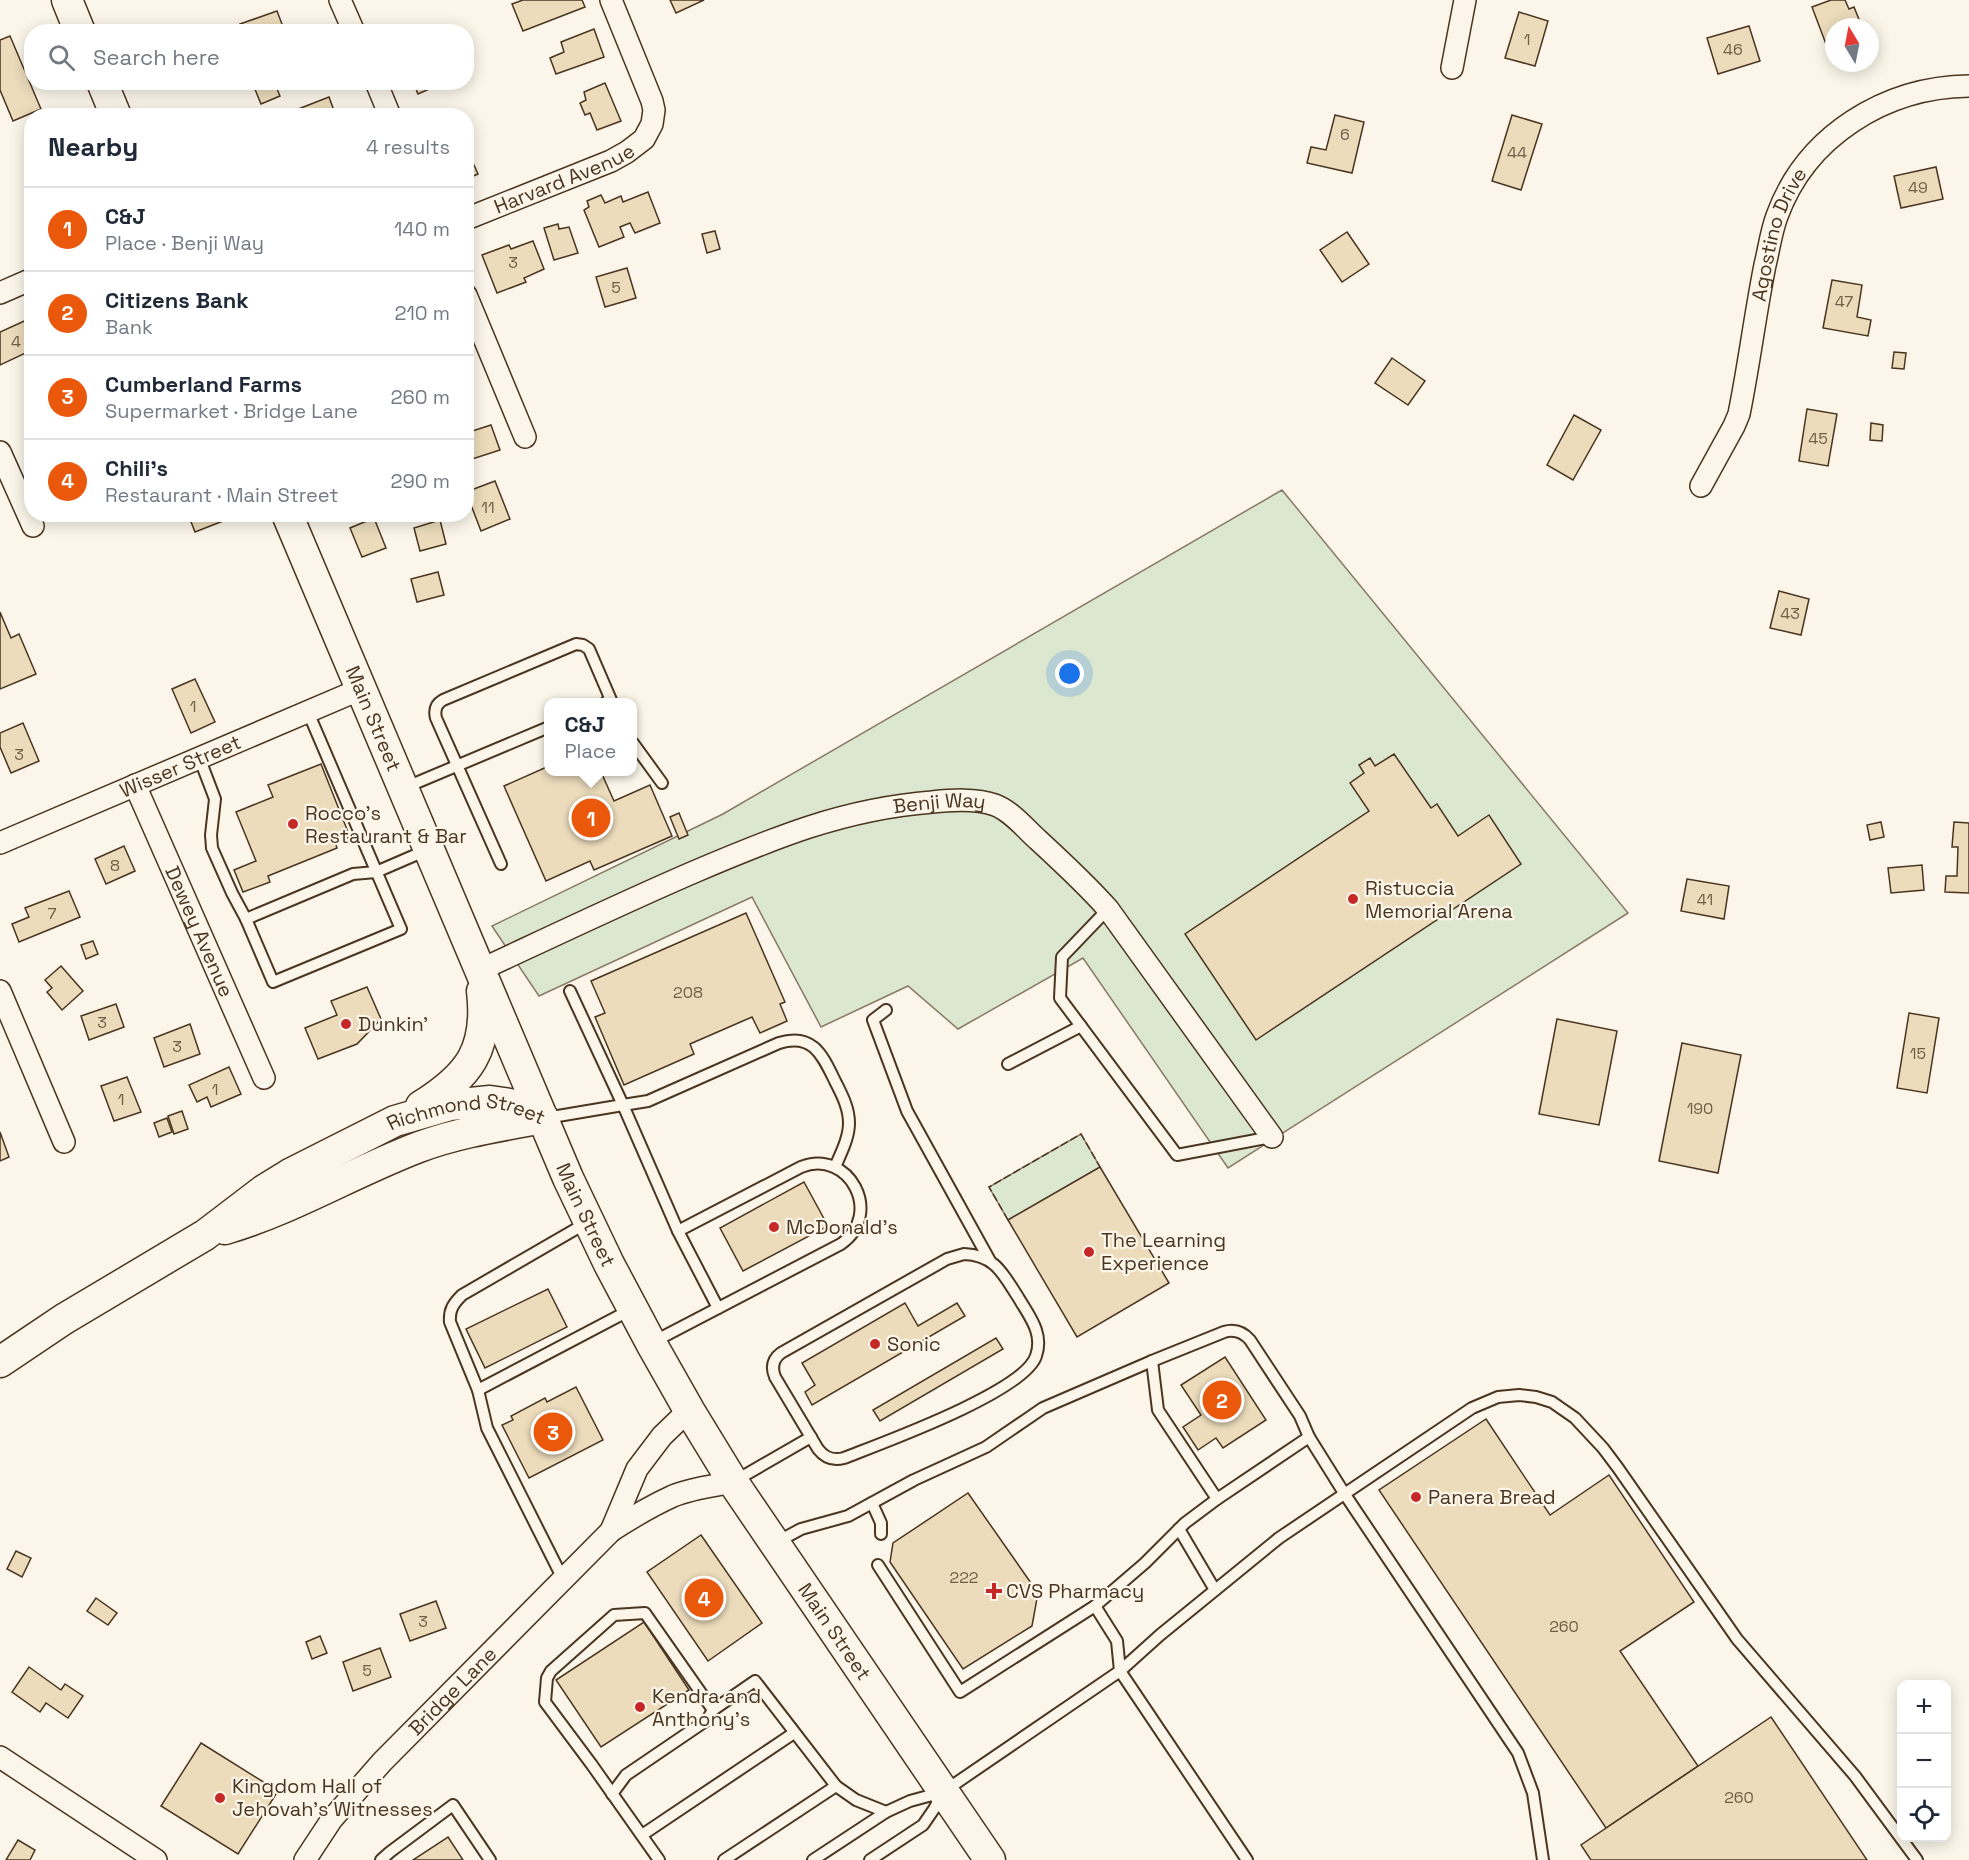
<!DOCTYPE html>
<meta charset="utf-8">
<style>
:root{--surface:#fff;--page:#f2f2f3;--text:#1f2937;--muted:#747a83;--line:#e0e1e3;--accent:#ea580c}
body{margin:0;font-family:"Space Grotesk",sans-serif;background:var(--page);color:var(--text)}
.controls{position:absolute;right:18px;bottom:18px;display:grid;overflow:hidden;border-radius:12px;box-shadow:0 3px 15px #0003}
.controls button{width:54px;height:54px;display:grid;place-items:center;padding:0;border:0;border-bottom:2px solid var(--line);background:var(--surface);color:var(--text);font:30px sans-serif}
.compass{position:absolute;left:1825px;top:18px;width:54px;height:54px;border-radius:50%;background:var(--surface);box-shadow:0 3px 15px #0003;rotate:350deg}
.you{position:absolute;left:1070px;top:674px;width:21px;height:21px;margin:-15px;border:4px solid #fff;border-radius:50%;background:#1a73e8;box-shadow:0 0 0 9px #1a73e833}
.badge{display:grid;place-items:center;width:39px;height:39px;border-radius:50%;background:var(--accent);color:#fff;font-size:20px;font-weight:700}
.pin{position:absolute;translate:-50% -50%;border:3px solid #fff;box-shadow:0 2px 6px #0006}
.popup{position:absolute;left:544px;top:698px;width:93px;height:78px;box-sizing:border-box;display:grid;place-content:center;border-radius:12px;background:var(--surface);filter:drop-shadow(0 2px 4px #0005);font-size:20px;white-space:nowrap;color:var(--muted)}
.popup b{font-size:22px;color:var(--text)}
.popup::after{content:'';position:absolute;left:50%;top:100%;margin-left:-12px;border:12px solid transparent;border-top-color:var(--surface)}
.list{margin:0;padding:0;list-style:none}
h2{display:flex;justify-content:space-between;align-items:center;height:78px;margin:0;padding:0 24px;font-size:26px}
h2 small{font-size:20px;font-weight:400;color:var(--muted)}
.list li{display:grid;grid-template-columns:39px 1fr auto;gap:18px;align-items:center;box-sizing:border-box;height:84px;padding:0 24px;border-top:2px solid var(--line)}
.list b{display:block;font-size:22px;white-space:nowrap}
.list p{margin:0;font-size:20px;white-space:nowrap;color:var(--muted)}
.list em{font-size:20px;font-style:normal;color:var(--muted)}
.icon{flex:none;width:33px;height:33px;fill:none;stroke:currentColor;stroke-width:2;stroke-linecap:round;stroke-linejoin:round}
.map{position:relative;flex:none;width:1969px;height:1860px;overflow:hidden}
.search{position:absolute;background:var(--surface);box-shadow:0 3px 15px #0003;left:24px;top:24px;width:450px;height:66px;display:flex;align-items:center;gap:15px;box-sizing:border-box;padding:0 21px;border-radius:24px;color:var(--muted);font-size:22px}
.panel{position:absolute;background:var(--surface);box-shadow:0 3px 15px #0003;left:24px;top:108px;width:450px;height:414px;border-radius:24px}
.map>svg:first-child{display:block}
.green{fill:#dce7d0;stroke:#887966;stroke-width:1.5}
.building{fill:#ecdcbc;stroke:#4a3520;stroke-width:1.5}
.lines{fill:none;stroke-linecap:round;stroke-linejoin:round}
.lane-casing{stroke:#4a3520;stroke-width:14}
.street-casing{stroke:#4a3520;stroke-width:24}
.secondary-casing{stroke:#4a3520;stroke-width:33}
.lane{stroke:#fbf6e9;stroke-width:10}
.street{stroke:#fbf6e9;stroke-width:21}
.secondary{stroke:#fbf6e9;stroke-width:30}
.fence{stroke:#4a3520;stroke-width:1.5;stroke-dasharray:8 3;stroke-linecap:butt}
.poi-dot{fill:#c62828;stroke:#fbf6e9;stroke-width:2}
.labels{text-anchor:middle;stroke-width:4.5;stroke-linejoin:round;paint-order:stroke}
.number-label{font-size:16px;fill:#725f47}
.street-label{font-size:20px;fill:#4a3520;stroke:#fbf6e9}
.poi-label{font-size:20px;fill:#4a3520;stroke:#fbf6e9;text-anchor:start}
</style>
<div class="map">
<svg width="1969" height="1860" viewBox="0 0 1969 1860">
<rect width="100%" height="100%" fill="#fbf6e9"/>
<g class="green">
<path d="M 1282,490 L 1628,913 L 1228,1168 L 1083,958 L 958,1029 L 908,986 L 821,1027 L 752,897 L 539,996 L 492,926 L 723,814 Z"/>
<path d="M 1081,1134 L 1100,1167 L 1008,1220 L 989,1187 Z"/>
</g>
<g class="building">
<path d="M 523,0 L 582,0 L 585,7 L 523,31 L 512,4 Z"/>
<path d="M 670,0 L 704,0 L 676,13 Z"/>
<path d="M 1831,0 L 1845,0 L 1849,9 L 1854,7 L 1862,27 L 1834,27 L 1834,50 L 1829,52 L 1812,7 Z"/>
<path d="M 277,11 L 285,32 L 243,32 L 240,24 Z"/>
<path d="M 1519,12 L 1548,21 L 1535,66 L 1505,58 Z"/>
<path d="M 1749,26 L 1760,61 L 1718,74 L 1707,38 Z"/>
<path d="M 594,29 L 604,57 L 556,74 L 550,58 L 564,52 L 561,42 Z"/>
<path d="M 10,36 L 41,109 L 13,121 L 0,90 L 0,40 Z"/>
<path d="M 252,82 L 274,82 L 280,96 L 261,104 Z"/>
<path d="M 413,82 L 445,82 L 418,94 Z"/>
<path d="M 605,83 L 621,121 L 597,130 L 590,113 L 585,115 L 580,103 L 586,100 L 584,92 Z"/>
<path d="M 329,97 L 336,116 L 289,116 L 288,113 Z"/>
<path d="M 1335,115 L 1364,122 L 1352,173 L 1307,163 L 1311,147 L 1326,150 Z"/>
<path d="M 1512,115 L 1542,124 L 1521,190 L 1492,181 Z"/>
<path d="M 466,147 L 478,174 L 466,179 Z"/>
<path d="M 1936,167 L 1943,199 L 1901,208 L 1894,176 Z"/>
<path d="M 648,192 L 660,223 L 635,233 L 630,223 L 620,227 L 624,237 L 599,247 L 584,210 L 589,207 L 587,201 L 601,195 L 605,203 L 621,196 L 623,202 Z"/>
<path d="M 558,224 L 559,229 L 569,227 L 578,253 L 554,260 L 544,228 Z"/>
<path d="M 715,231 L 720,249 L 707,253 L 702,234 Z"/>
<path d="M 1347,232 L 1369,264 L 1342,282 L 1320,250 Z"/>
<path d="M 533,241 L 544,269 L 524,278 L 526,282 L 497,293 L 482,255 L 509,245 L 511,249 Z"/>
<path d="M 627,268 L 636,298 L 605,307 L 596,277 Z"/>
<path d="M 1832,280 L 1862,285 L 1857,317 L 1871,320 L 1868,336 L 1823,328 Z"/>
<path d="M 31,318 L 32,350 L 0,365 L 0,332 Z"/>
<path d="M 1894,352 L 1906,353 L 1904,369 L 1892,368 Z"/>
<path d="M 1392,358 L 1425,381 L 1408,405 L 1375,383 Z"/>
<path d="M 1807,409 L 1837,414 L 1828,466 L 1799,461 Z"/>
<path d="M 1574,415 L 1601,430 L 1573,480 L 1547,465 Z"/>
<path d="M 1871,423 L 1883,425 L 1882,441 L 1870,440 Z"/>
<path d="M 491,425 L 500,450 L 466,461 L 466,433 Z"/>
<path d="M 495,481 L 510,519 L 481,531 L 466,492 Z"/>
<path d="M 188,514 L 220,514 L 223,521 L 195,532 Z"/>
<path d="M 374,518 L 386,548 L 362,557 L 350,528 Z"/>
<path d="M 440,520 L 446,544 L 420,551 L 414,528 Z"/>
<path d="M 438,572 L 444,595 L 417,602 L 411,579 Z"/>
<path d="M 1779,591 L 1809,599 L 1801,635 L 1770,628 Z"/>
<path d="M 0,612 L 11,638 L 19,634 L 36,674 L 0,689 Z"/>
<path d="M 195,679 L 215,722 L 191,733 L 172,689 Z"/>
<path d="M 23,723 L 39,761 L 11,773 L 0,747 L 0,733 Z"/>
<path d="M 1394,754 L 1431,808 L 1437,804 L 1458,836 L 1489,815 L 1521,864 L 1256,1040 L 1185,934 L 1369,811 L 1350,783 L 1364,773 L 1359,765 L 1370,758 L 1375,766 Z"/>
<path d="M 321,764 L 350,837 L 335,842 L 337,848 L 268,876 L 270,882 L 243,892 L 234,870 L 256,861 L 236,812 L 273,797 L 268,785 Z"/>
<path d="M 549,766 L 549,772 L 601,772 L 614,801 L 650,785 L 672,836 L 594,870 L 590,861 L 546,881 L 504,786 Z"/>
<path d="M 679,813 L 688,835 L 679,839 L 670,817 Z"/>
<path d="M 1881,822 L 1884,837 L 1870,840 L 1867,825 Z"/>
<path d="M 1954,822 L 1969,823 L 1969,893 L 1945,892 L 1946,876 L 1957,876 L 1958,847 L 1952,847 Z"/>
<path d="M 124,846 L 135,871 L 106,884 L 95,859 Z"/>
<path d="M 1922,865 L 1924,890 L 1891,893 L 1888,868 Z"/>
<path d="M 1687,879 L 1729,886 L 1724,919 L 1681,911 Z"/>
<path d="M 69,891 L 80,917 L 19,942 L 12,924 L 29,917 L 25,908 Z"/>
<path d="M 746,913 L 785,1002 L 780,1004 L 787,1021 L 760,1033 L 752,1017 L 690,1044 L 694,1054 L 624,1085 L 595,1017 L 605,1013 L 591,981 Z"/>
<path d="M 93,941 L 98,954 L 86,959 L 81,945 Z"/>
<path d="M 61,966 L 83,991 L 62,1010 L 47,992 L 52,988 L 45,980 Z"/>
<path d="M 367,987 L 381,1019 L 357,1044 L 318,1059 L 305,1028 L 337,1015 L 331,1001 Z"/>
<path d="M 116,1004 L 124,1027 L 89,1040 L 81,1016 Z"/>
<path d="M 1909,1013 L 1939,1018 L 1927,1093 L 1897,1088 Z"/>
<path d="M 1557,1019 L 1617,1031 L 1599,1125 L 1539,1114 Z"/>
<path d="M 190,1024 L 200,1054 L 164,1067 L 154,1038 Z"/>
<path d="M 1682,1043 L 1741,1055 L 1718,1173 L 1659,1161 Z"/>
<path d="M 229,1067 L 241,1094 L 211,1107 L 207,1097 L 197,1102 L 189,1085 Z"/>
<path d="M 127,1077 L 141,1112 L 114,1121 L 101,1086 Z"/>
<path d="M 182,1111 L 188,1129 L 174,1134 L 168,1116 Z"/>
<path d="M 167,1118 L 172,1132 L 159,1137 L 154,1123 Z"/>
<path d="M 0,1132 L 9,1157 L 0,1161 Z"/>
<path d="M 1100,1167 L 1169,1283 L 1077,1337 L 1008,1220 Z"/>
<path d="M 804,1182 L 828,1226 L 743,1271 L 720,1228 Z"/>
<path d="M 548,1289 L 567,1327 L 485,1368 L 466,1329 Z"/>
<path d="M 905,1303 L 918,1326 L 957,1303 L 965,1316 L 812,1405 L 805,1392 L 815,1385 L 802,1363 Z"/>
<path d="M 996,1338 L 1003,1349 L 880,1421 L 873,1410 Z"/>
<path d="M 1225,1357 L 1266,1420 L 1223,1448 L 1216,1438 L 1198,1450 L 1183,1427 L 1201,1415 L 1181,1385 Z"/>
<path d="M 576,1387 L 603,1440 L 529,1478 L 502,1425 L 513,1420 L 511,1416 L 545,1398 L 547,1402 Z"/>
<path d="M 1486,1419 L 1550,1515 L 1609,1475 L 1694,1602 L 1620,1651 L 1698,1766 L 1606,1828 L 1379,1490 Z"/>
<path d="M 968,1493 L 1038,1593 L 1032,1626 L 963,1669 L 890,1562 L 893,1543 Z"/>
<path d="M 701,1535 L 762,1623 L 708,1661 L 647,1572 Z"/>
<path d="M 16,1551 L 31,1558 L 22,1577 L 7,1569 Z"/>
<path d="M 96,1598 L 117,1613 L 108,1625 L 87,1611 Z"/>
<path d="M 436,1601 L 446,1628 L 410,1641 L 400,1614 Z"/>
<path d="M 644,1622 L 689,1690 L 601,1747 L 556,1680 Z"/>
<path d="M 320,1636 L 327,1653 L 312,1659 L 306,1642 Z"/>
<path d="M 380,1648 L 391,1677 L 353,1691 L 343,1662 Z"/>
<path d="M 29,1667 L 61,1690 L 65,1684 L 83,1696 L 68,1718 L 46,1703 L 40,1712 L 12,1692 Z"/>
<path d="M 1771,1717 L 1867,1860 L 1591,1860 L 1581,1845 Z"/>
<path d="M 201,1743 L 278,1791 L 238,1854 L 161,1806 Z"/>
<path d="M 448,1837 L 463,1860 L 413,1860 Z"/>
<path d="M 18,1840 L 35,1850 L 30,1860 L 6,1860 Z"/>
</g>
<g class="lines">
<g class="lane-casing">
<g id="lane">
<path d="M 633,743 L 662,783"/>
<path d="M 199,757 L 215,799 L 211,835 L 212,848 L 232,893 L 246,919 L 273,982 L 401,929 L 308,712"/>
<path d="M 404,788 L 549,727"/>
<path d="M 501,864 L 436,718 C 434,710 436,704 443,700 L 576,644 L 583,645 L 589,649 L 611,700 L 606,702"/>
<path d="M 1108,909 L 1062,957 L 1060,998 L 1177,1155 L 1272,1137"/>
<path d="M 246,919 L 353,874 L 376,872 L 427,850"/>
<path d="M 570,991 L 623,1105 L 648,1101 L 779,1043 C 814,1032 823,1057 836,1083 C 842,1095 849,1108 849,1123 C 849,1138 841,1153 835,1167"/>
<path d="M 886,1010 L 873,1020 L 907,1111 L 990,1261"/>
<path d="M 1008,1064 L 1081,1026"/>
<path d="M 546,1118 L 623,1105 L 678,1231 L 718,1308"/>
<path d="M 964,1254 C 995,1255 1003,1274 1018,1297 C 1029,1316 1044,1333 1036,1356 C 1024,1392 882,1443 844,1458 C 833,1461 825,1458 818,1449 L 775,1377 C 771,1367 773,1359 781,1353 L 947,1259 Z"/>
<path d="M 653,1342 L 841,1244 C 884,1214 849,1148 801,1167 L 678,1231"/>
<path d="M 1152,1361 L 1158,1410 L 1217,1499"/>
<path d="M 478,1390 L 632,1309"/>
<path d="M 733,1482 L 811,1437"/>
<path d="M 872,1503 L 881,1523 L 881,1534"/>
<path d="M 1179,1529 L 1215,1590"/>
<path d="M 777,1542 L 801,1529 L 848,1516 L 914,1480 L 986,1447 L 1043,1408 L 1152,1361 L 1224,1332 C 1234,1329 1243,1332 1250,1340 L 1300,1416 L 1309,1437 L 1344,1493 L 1518,1753 L 1533,1793 L 1543,1860"/>
<path d="M 878,1565 L 960,1692 L 1095,1606 L 1145,1563 L 1185,1523 L 1217,1499 L 1309,1437"/>
<path d="M 563,1579 L 487,1428 L 478,1390 L 450,1322 C 449,1310 453,1304 462,1295 L 588,1222"/>
<path d="M 1095,1606 L 1117,1641 L 1120,1671 L 1160,1635 L 1279,1538 L 1472,1408 L 1498,1397 L 1519,1395 L 1536,1397 L 1552,1402 L 1575,1418 L 1603,1448 L 1618,1468 L 1737,1639 L 1855,1776 L 1917,1860"/>
<path d="M 612,1794 L 626,1775 L 707,1720 L 713,1710 L 755,1681 L 836,1786 L 856,1800 L 886,1812"/>
<path d="M 642,1835 L 794,1733"/>
<path d="M 381,1860 L 390,1852 L 453,1805 L 490,1860"/>
<path d="M 659,1860 L 592,1765 L 545,1702 L 547,1678 L 551,1671 L 614,1615 L 645,1613 L 713,1710"/>
<path d="M 724,1860 L 836,1786"/>
<path d="M 813,1860 L 886,1812 L 910,1801 L 943,1792 L 1120,1671 L 1247,1860"/>
<path d="M 870,1860 L 923,1825 L 934,1809 L 942,1795"/>
</g>
</g>
<g class="street-casing">
<g id="street">
<path d="M 340,0 L 354,32"/>
<path d="M 1452,68 L 1465,0"/>
<path d="M 376,82 L 390,116"/>
<path id="s1" d="M 466,219 L 611,161 L 627,152 L 644,139 L 652,124 L 654,110 L 652,101 L 611,0"/>
<path d="M 0,293 L 32,279"/>
<path d="M 466,295 L 525,437"/>
<path d="M 0,452 L 33,526"/>
<path id="s2" d="M 1701,486 L 1734,426 L 1739,414 C 1749,365 1755,315 1765,265 C 1769,249 1771,232 1777,216 C 1806,136 1885,87 1969,86"/>
<path id="s3" d="M 135,785 L 264,1078"/>
<path id="s4" d="M 0,843 L 361,689"/>
<path id="s5" d="M 480,970 C 551,937 622,903 694,872 C 774,838 843,809 932,802 C 951,800 976,798 995,805 C 1011,811 1025,828 1037,839 C 1062,862 1086,884 1108,909 L 1272,1137"/>
<path d="M 0,991 L 64,1142"/>
<path d="M 611,1531 L 637,1469 L 662,1436 L 689,1410"/>
<path d="M 0,1757 L 156,1860"/>
<path id="s6" d="M 305,1860 L 332,1819 L 382,1762 L 611,1531 C 631,1518 651,1506 673,1496 C 692,1488 713,1486 733,1482"/>
</g>
</g>
<g class="secondary-casing">
<g id="secondary">
<path d="M 67,0 L 80,32"/>
<path d="M 102,82 L 116,116"/>
<path id="s7" d="M 287,514 L 568,1178 L 609,1264 L 651,1343 L 689,1410 L 733,1482 L 990,1860"/>
<path d="M 421,1106 C 469,1076 489,1050 482,991"/>
<path d="M 225,1229 C 293,1209 353,1172 419,1147 C 459,1132 501,1126 543,1118"/>
<path id="s8" d="M 0,1362 L 64,1319 L 205,1235 L 264,1190 L 290,1174 L 395,1121 L 450,1105 L 490,1101 L 510,1104 L 543,1118"/>
</g>
</g>
<use href="#lane" class="lane"/>
<use href="#street" class="street"/>
<use href="#secondary" class="secondary"/>
<path class="fence" d="M 1008,1220 L 989,1187 L 1081,1134 L 1100,1167"/>
</g>
<g class="poi-dot">
<circle cx="293" cy="824" r="6"/>
<circle cx="1353" cy="899" r="6"/>
<circle cx="346" cy="1024" r="6"/>
<circle cx="774" cy="1227" r="6"/>
<circle cx="1089" cy="1252" r="6"/>
<circle cx="875" cy="1344" r="6"/>
<circle cx="1416" cy="1497" r="6"/>
<path d="M991 1582h6v6h6v6h-6v6h-6v-6h-6v-6h6z"/>
<circle cx="640" cy="1707" r="6"/>
<circle cx="220" cy="1798" r="6"/>
</g>
<g class="labels">
<g class="number-label">
<text x="1527" y="45">1</text>
<text x="1733" y="55">46</text>
<text x="1345" y="140">6</text>
<text x="1517" y="158">44</text>
<text x="1918" y="193">49</text>
<text x="513" y="268">3</text>
<text x="616" y="293">5</text>
<text x="1844" y="307">47</text>
<text x="16" y="347">4</text>
<text x="1818" y="444">45</text>
<text x="488" y="513">11</text>
<text x="1790" y="619">43</text>
<text x="193" y="712">1</text>
<text x="19" y="760">3</text>
<text x="115" y="871">8</text>
<text x="1705" y="905">41</text>
<text x="52" y="919">7</text>
<text x="688" y="998">208</text>
<text x="102" y="1028">3</text>
<text x="177" y="1052">3</text>
<text x="1918" y="1059">15</text>
<text x="215" y="1095">1</text>
<text x="121" y="1105">1</text>
<text x="1700" y="1114">190</text>
<text x="964" y="1583">222</text>
<text x="423" y="1627">3</text>
<text x="1564" y="1632">260</text>
<text x="367" y="1676">5</text>
<text x="1739" y="1803">260</text>
</g>
<g class="street-label">
<text dy="7" stroke="none"><textPath href="#s1" startOffset="106">Harvard Avenue</textPath></text>
<text dy="7" stroke="none"><textPath href="#s2" startOffset="266">Agostino Drive</textPath></text>
<text dy="7" stroke="none"><textPath href="#s7" startOffset="222">Main Street</textPath></text>
<text dy="7" stroke="none"><textPath href="#s4" startOffset="196">Wisser Street</textPath></text>
<text dy="7" stroke="none"><textPath href="#s5" startOffset="492">Benji Way</textPath></text>
<text dy="7" stroke="none"><textPath href="#s3" startOffset="160">Dewey Avenue</textPath></text>
<text dy="7" stroke="none"><textPath href="#s8" startOffset="537">Richmond Street</textPath></text>
<text dy="7" stroke="none"><textPath href="#s7" startOffset="762">Main Street</textPath></text>
<text dy="7" stroke="none"><textPath href="#s7" startOffset="1248">Main Street</textPath></text>
<text dy="7" stroke="none"><textPath href="#s6" startOffset="225">Bridge Lane</textPath></text>
</g>
<g class="poi-label">
<text x="305" y="820">Rocco's<tspan x="305" dy="23">Restaurant &amp; Bar</tspan></text>
<text x="1365" y="895">Ristuccia<tspan x="1365" dy="23">Memorial Arena</tspan></text>
<text x="358" y="1031">Dunkin'</text>
<text x="786" y="1234">McDonald's</text>
<text x="1101" y="1247">The Learning<tspan x="1101" dy="23">Experience</tspan></text>
<text x="887" y="1351">Sonic</text>
<text x="1428" y="1504">Panera Bread</text>
<text x="1006" y="1598">CVS Pharmacy</text>
<text x="652" y="1703">Kendra and<tspan x="652" dy="23">Anthony's</tspan></text>
<text x="232" y="1793">Kingdom Hall of<tspan x="232" dy="23">Jehovah's Witnesses</tspan></text>
</g>
</g>
</svg>
<div class="controls">
<button>+</button>
<button>−</button>
<button><svg class="icon" aria-label="locate" viewBox="0 0 24 24"><circle cx="12" cy="12" r="6"/><path d="M12 2v4M12 18v4M2 12h4M18 12h4"/></svg></button>
</div>
<svg class="compass" viewBox="-18 -18 36 36"><path d="M0-13l5 13h-10z" fill="#e53935"/><path d="M0 13l5-13h-10z" fill="#747a83"/></svg>
<div class="you"></div>
<div class="pin badge" style="left:591px;top:818px">1</div>
<div class="popup"><b>C&amp;J</b>Place</div>
<div class="pin badge" style="left:1222px;top:1400px">2</div>
<div class="pin badge" style="left:553px;top:1432px">3</div>
<div class="pin badge" style="left:704px;top:1598px">4</div>
<div class="search"><svg class="icon" aria-label="search" viewBox="0 0 24 24"><circle cx="10" cy="10" r="6"/><path d="M15 15l6 6"/></svg>Search here</div>
<section class="panel">
<h2>Nearby<small>4 results</small></h2>
<ul class="list">
<li><span class="badge">1</span><div><b>C&amp;J</b><p>Place · Benji Way</p></div><em>140 m</em></li>
<li><span class="badge">2</span><div><b>Citizens Bank</b><p>Bank</p></div><em>210 m</em></li>
<li><span class="badge">3</span><div><b>Cumberland Farms</b><p>Supermarket · Bridge Lane</p></div><em>260 m</em></li>
<li><span class="badge">4</span><div><b>Chili's</b><p>Restaurant · Main Street</p></div><em>290 m</em></li>
</ul>
</section>
</div>
